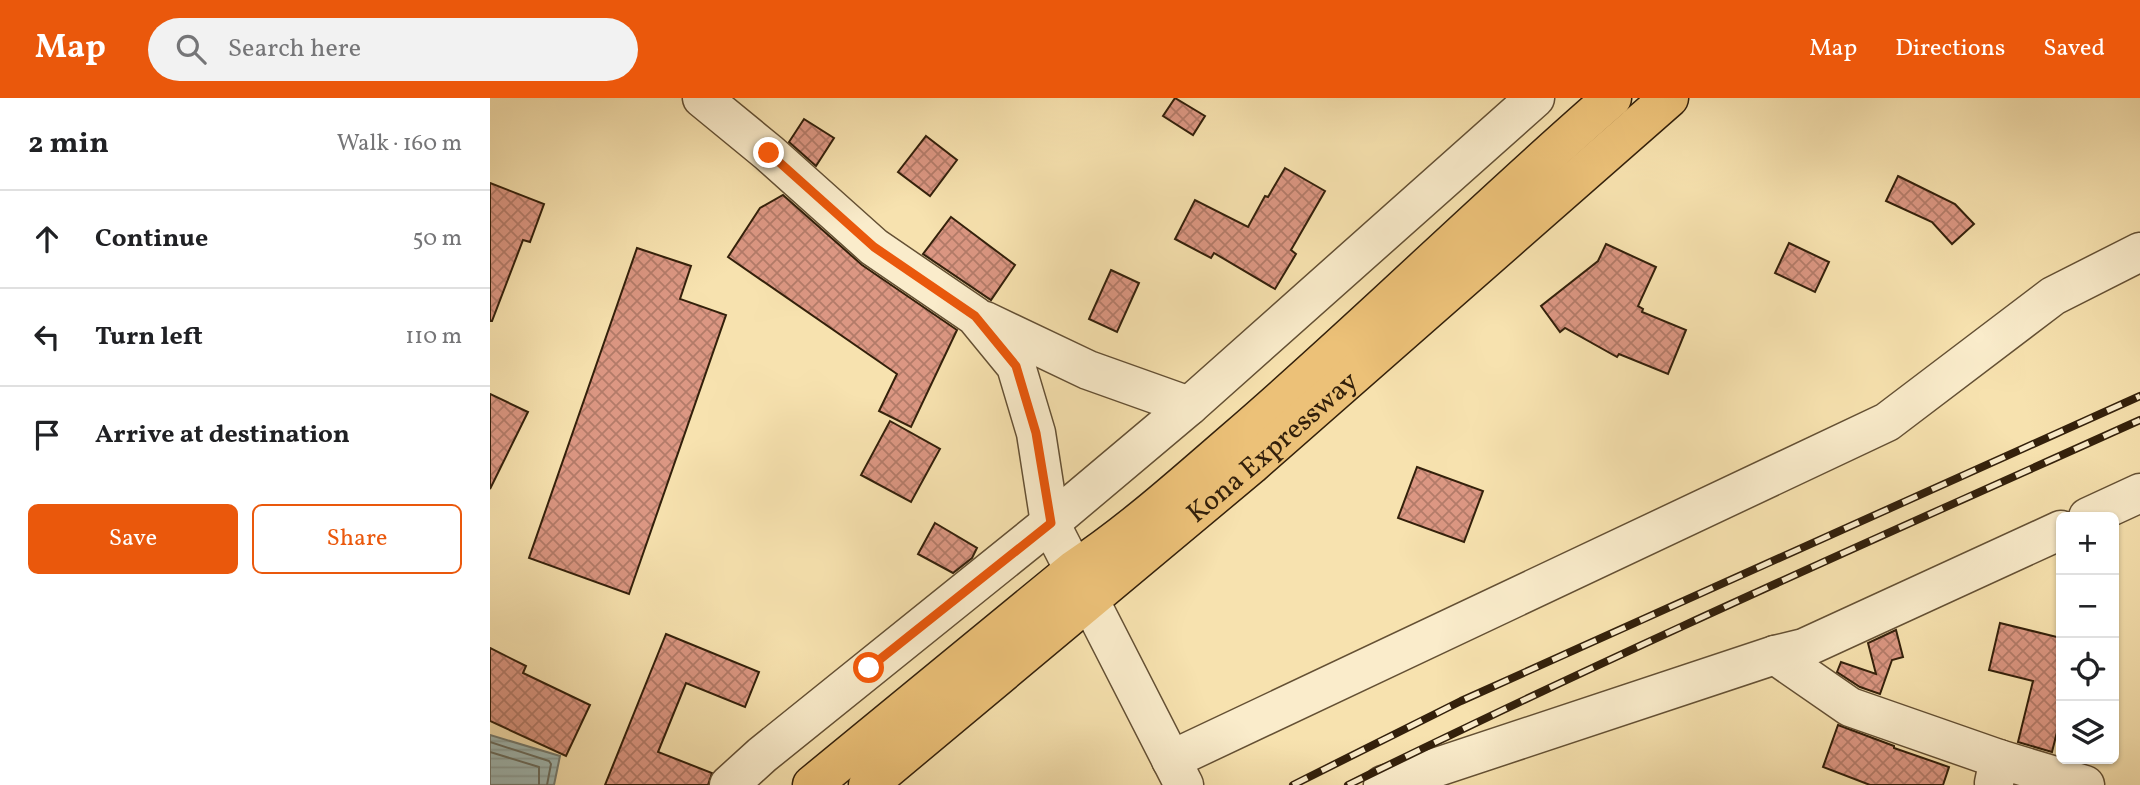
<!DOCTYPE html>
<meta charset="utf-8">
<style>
:root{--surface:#fff;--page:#f2f2f2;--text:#202124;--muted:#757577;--line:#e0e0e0;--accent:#ea580c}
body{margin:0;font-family:Vollkorn,serif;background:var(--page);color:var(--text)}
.controls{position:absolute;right:21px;bottom:21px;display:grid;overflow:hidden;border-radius:10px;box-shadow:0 2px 5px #0004}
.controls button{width:63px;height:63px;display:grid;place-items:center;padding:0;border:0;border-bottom:2px solid var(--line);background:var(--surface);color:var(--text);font:35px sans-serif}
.stop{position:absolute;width:21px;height:21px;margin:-16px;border:5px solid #ea580c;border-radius:50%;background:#fff}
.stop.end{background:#ea580c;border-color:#fff;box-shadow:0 2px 7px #0008}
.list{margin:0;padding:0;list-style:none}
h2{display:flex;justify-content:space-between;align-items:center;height:91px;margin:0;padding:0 28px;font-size:30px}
h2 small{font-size:23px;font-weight:400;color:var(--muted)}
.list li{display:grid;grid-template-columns:46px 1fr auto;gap:21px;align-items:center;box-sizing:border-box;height:98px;padding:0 28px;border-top:2px solid var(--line)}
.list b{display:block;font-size:26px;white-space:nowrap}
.list em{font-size:23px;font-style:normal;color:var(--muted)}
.actions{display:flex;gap:14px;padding:21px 28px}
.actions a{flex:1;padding:16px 0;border:2px solid var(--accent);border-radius:10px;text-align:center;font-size:24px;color:var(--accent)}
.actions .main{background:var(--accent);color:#fff}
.icon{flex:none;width:38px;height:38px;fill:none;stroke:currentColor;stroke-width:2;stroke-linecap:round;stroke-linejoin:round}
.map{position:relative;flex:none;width:1650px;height:687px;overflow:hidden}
header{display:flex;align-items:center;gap:42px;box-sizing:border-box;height:98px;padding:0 35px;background:var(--accent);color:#fff}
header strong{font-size:33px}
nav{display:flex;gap:38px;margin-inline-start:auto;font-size:24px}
.search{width:490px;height:63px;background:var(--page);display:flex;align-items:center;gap:18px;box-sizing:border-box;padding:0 24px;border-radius:38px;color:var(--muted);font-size:26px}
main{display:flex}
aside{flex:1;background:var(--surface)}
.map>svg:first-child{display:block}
.water{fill:url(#water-rules);stroke:#757d72;stroke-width:2}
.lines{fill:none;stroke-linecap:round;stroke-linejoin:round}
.shore{stroke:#6a6e60;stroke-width:2}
.building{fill:url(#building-cross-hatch);stroke:#33200b;stroke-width:2}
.minor-casing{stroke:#645034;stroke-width:41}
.highway-casing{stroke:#33200b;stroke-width:41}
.minor{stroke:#faeccb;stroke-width:38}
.highway{stroke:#ecc178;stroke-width:38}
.rail-casing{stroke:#33200b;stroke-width:8}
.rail{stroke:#faeccb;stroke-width:5;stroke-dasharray:16;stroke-linecap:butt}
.route{stroke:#ea580c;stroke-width:9}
.labels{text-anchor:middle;stroke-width:6;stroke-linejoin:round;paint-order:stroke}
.street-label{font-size:28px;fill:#33200b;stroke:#faeccb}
</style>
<header>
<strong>Map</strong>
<div class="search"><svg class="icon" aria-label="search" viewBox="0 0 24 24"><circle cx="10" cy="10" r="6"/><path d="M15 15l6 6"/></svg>Search here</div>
<nav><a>Map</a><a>Directions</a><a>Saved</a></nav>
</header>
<main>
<aside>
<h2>2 min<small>Walk · 160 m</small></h2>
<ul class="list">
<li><svg class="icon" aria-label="ahead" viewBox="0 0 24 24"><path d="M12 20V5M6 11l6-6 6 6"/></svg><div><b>Continue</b></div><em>50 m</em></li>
<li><svg class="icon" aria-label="left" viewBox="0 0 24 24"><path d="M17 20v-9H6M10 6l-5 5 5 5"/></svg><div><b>Turn left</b></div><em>110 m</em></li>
<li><svg class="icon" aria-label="arrive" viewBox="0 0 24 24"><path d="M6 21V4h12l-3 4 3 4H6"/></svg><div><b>Arrive at destination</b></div></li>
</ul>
<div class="actions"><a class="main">Save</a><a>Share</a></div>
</aside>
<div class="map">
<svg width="1650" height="687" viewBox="0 0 1650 687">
<defs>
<pattern id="water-rules" width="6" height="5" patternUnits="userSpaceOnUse" patternTransform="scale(1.75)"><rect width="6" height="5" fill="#a1bbb6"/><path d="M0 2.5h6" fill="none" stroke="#8ba09b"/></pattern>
<pattern id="building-cross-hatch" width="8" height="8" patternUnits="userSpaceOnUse" patternTransform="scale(1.75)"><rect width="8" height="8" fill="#dc9783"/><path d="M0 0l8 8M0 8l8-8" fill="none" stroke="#b37b69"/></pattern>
</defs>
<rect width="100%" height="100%" fill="#f7e2af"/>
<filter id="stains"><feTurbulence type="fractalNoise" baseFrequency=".00286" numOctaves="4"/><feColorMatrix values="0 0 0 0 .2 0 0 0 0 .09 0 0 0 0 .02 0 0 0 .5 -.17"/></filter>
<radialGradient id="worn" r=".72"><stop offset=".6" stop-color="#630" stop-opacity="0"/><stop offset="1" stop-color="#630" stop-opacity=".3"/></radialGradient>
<path class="water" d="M 0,637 L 70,658 L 64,687 L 0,687 Z"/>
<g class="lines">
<g class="shore">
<path d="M 0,644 L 59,663 L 61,666 L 57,687"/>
<path d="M 0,654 L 49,669 L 49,687"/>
</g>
</g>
<g class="building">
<path d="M 685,0 L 715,18 L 703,37 L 673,18 Z"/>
<path d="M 314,21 L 344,40 L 326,68 L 299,44 Z"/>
<path d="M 436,38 L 467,62 L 440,98 L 408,74 Z"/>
<path d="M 795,70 L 835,93 L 801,152 L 806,156 L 785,191 L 724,155 L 721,160 L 685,141 L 705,102 L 758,129 L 775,98 L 778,99 Z"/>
<path d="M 1408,78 L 1465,106 L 1484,126 L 1462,146 L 1442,124 L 1396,103 Z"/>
<path d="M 0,85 L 54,106 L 40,144 L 33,142 L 2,223 L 0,223 Z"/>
<path d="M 293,97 L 372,167 L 467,232 L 421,329 L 389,313 L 407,276 L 238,159 L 270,110 Z"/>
<path d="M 461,119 L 525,167 L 501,202 L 433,156 Z"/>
<path d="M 1299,145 L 1339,164 L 1325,194 L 1285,175 Z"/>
<path d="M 1116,146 L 1166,169 L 1148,208 L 1153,211 L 1152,214 L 1196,232 L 1178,276 L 1129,256 L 1127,259 L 1075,230 L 1070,234 L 1051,208 L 1108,163 Z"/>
<path d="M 147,150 L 201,168 L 190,201 L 236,217 L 139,496 L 39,460 Z"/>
<path d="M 621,172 L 649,185 L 627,234 L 599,221 Z"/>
<path d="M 0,296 L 38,314 L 0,391 Z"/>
<path d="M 400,323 L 450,351 L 421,404 L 371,377 Z"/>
<path d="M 927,369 L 993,393 L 974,444 L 908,420 Z"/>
<path d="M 445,425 L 487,450 L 482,460 L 463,475 L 428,456 Z"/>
<path d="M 1510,525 L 1571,540 L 1571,618 L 1562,654 L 1528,644 L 1543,583 L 1499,572 Z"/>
<path d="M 1406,532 L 1413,559 L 1402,562 L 1390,596 L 1370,589 L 1347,574 L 1351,564 L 1386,576 L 1378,545 Z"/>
<path d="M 176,536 L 269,574 L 255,609 L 196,585 L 168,654 L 222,675 L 218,687 L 115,687 Z"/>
<path d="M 0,550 L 36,568 L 33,575 L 100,607 L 76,658 L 0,623 Z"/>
<path d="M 1348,627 L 1404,648 L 1404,650 L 1459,669 L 1453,687 L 1380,687 L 1333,669 Z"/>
</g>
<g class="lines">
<g class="minor-casing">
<g id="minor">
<path d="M 212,0 L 279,55 L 384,149 L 485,218 L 526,268 L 546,335 L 560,425 L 694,687"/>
<path d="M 495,223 L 598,272 L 699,308"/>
<path d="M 1598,419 L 1650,395"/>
<path d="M 1285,557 L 1360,609 L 1509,661"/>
<path d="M 681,662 L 1397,324 L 1563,198 L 1650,154"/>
<path d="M 1504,685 L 1509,661 L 1595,687"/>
<path d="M 239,687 L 272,657 L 560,425 L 699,308 L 1045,0"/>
<path d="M 893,687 L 1285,557 L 1314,550 L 1571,432"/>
</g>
</g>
<g class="highway-casing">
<g id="highway">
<path d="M 322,687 L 585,471 C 642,433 693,387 745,342 C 874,231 994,111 1122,0"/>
<path id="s1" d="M 378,687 L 761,367 L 1179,0"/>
</g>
</g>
<use href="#minor" class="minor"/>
<use href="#highway" class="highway"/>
<g class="rail-casing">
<g id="rail">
<path d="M 803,687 L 971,603 L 1650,298"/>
<path d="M 858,687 C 1119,558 1385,441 1650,322"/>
</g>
</g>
<use href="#rail" class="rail"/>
</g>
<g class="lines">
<path class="route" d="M 279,55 L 384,149 L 485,218 L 526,268 L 546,335 L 561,425 L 379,570"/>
</g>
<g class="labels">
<g class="street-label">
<text dy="10" stroke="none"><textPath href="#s1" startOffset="527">Kona Expressway</textPath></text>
</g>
</g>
<rect width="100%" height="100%" filter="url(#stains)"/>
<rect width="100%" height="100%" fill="url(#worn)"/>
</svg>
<div class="controls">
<button>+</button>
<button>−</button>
<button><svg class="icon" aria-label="locate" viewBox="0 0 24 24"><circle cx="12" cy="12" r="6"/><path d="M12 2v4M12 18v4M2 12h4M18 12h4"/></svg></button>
<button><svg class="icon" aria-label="layers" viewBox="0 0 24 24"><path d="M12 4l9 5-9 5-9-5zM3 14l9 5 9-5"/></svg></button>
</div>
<div class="stop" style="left:379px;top:570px"></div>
<div class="stop end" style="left:279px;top:55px"></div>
</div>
</main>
